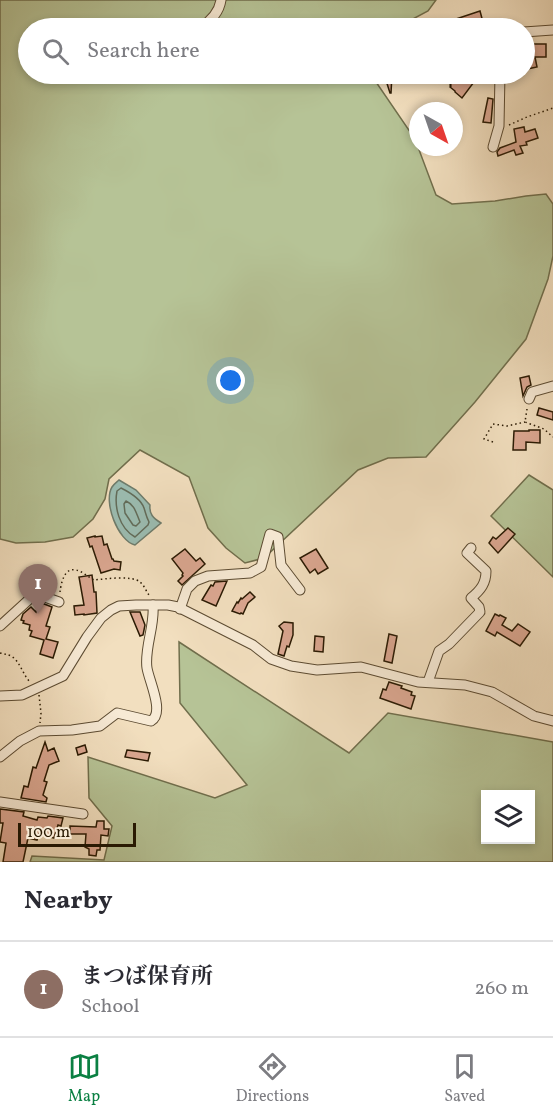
<!DOCTYPE html>
<meta charset="utf-8">
<style>
:root{--surface:#fff;--page:#f2f2f3;--text:#2b2b33;--muted:#7c7c81;--line:#e1e1e2;--accent:#0b8043}
body{margin:0;font-family:Vollkorn,"Noto Serif JP",serif;background:var(--page);color:var(--text)}
.controls{position:absolute;right:18px;bottom:18px;display:grid;overflow:hidden;border-radius:0px;box-shadow:0 3px 9px #0003}
.controls button{width:54px;height:54px;display:grid;place-items:center;padding:0;border:0;border-bottom:2px solid var(--line);background:var(--surface);color:var(--text);font:30px sans-serif}
.compass{position:absolute;left:409px;top:102px;width:54px;height:54px;border-radius:50%;background:var(--surface);box-shadow:0 3px 9px #0003;rotate:140deg}
.scale{position:absolute;left:18px;bottom:15px;width:118px;box-sizing:border-box;padding-left:6px;border:3px solid #2a1a03;border-top:0;font-size:16px;line-height:21px;white-space:nowrap;color:#2a1a03;-webkit-text-stroke:4px #f7ead5;paint-order:stroke}
.you{position:absolute;left:231px;top:381px;width:21px;height:21px;margin:-15px;border:4px solid #fff;border-radius:50%;background:#1a73e8;box-shadow:0 0 0 9px #1a73e833}
.badge{display:grid;place-items:center;width:39px;height:39px;border-radius:50%;background:var(--accent);color:#fff;font-size:20px;font-weight:700}
.pin{position:absolute;translate:-50% -50px;filter:drop-shadow(0 2px 3px #0008)}
.pin::after{content:'';position:absolute;top:32px;width:21px;height:18px;background:inherit;clip-path:polygon(0 0,100% 0,50% 100%)}
.list{margin:0;padding:0;list-style:none}
h2{display:flex;justify-content:space-between;align-items:center;height:78px;margin:0;padding:0 24px;font-size:26px}
h2 small{font-size:20px;font-weight:400;color:var(--muted)}
.list li{display:grid;grid-template-columns:39px 1fr auto;gap:18px;align-items:center;box-sizing:border-box;height:96px;padding:0 24px;border-top:2px solid var(--line)}
.list b{display:block;font-size:22px;white-space:nowrap}
.list p{margin:0;font-size:20px;white-space:nowrap;color:var(--muted)}
.list em{font-size:20px;font-style:normal;color:var(--muted)}
.icon{flex:none;width:33px;height:33px;fill:none;stroke:currentColor;stroke-width:2;stroke-linecap:round;stroke-linejoin:round}
.map{position:relative;flex:none;width:553px;height:862px;overflow:hidden}
.search{position:absolute;background:var(--surface);box-shadow:0 3px 9px #0003;left:18px;right:18px;top:18px;height:66px;display:flex;align-items:center;gap:15px;box-sizing:border-box;padding:0 21px;border-radius:33px;color:var(--muted);font-size:22px}
.sheet{height:174px;background:var(--surface)}
nav{display:flex;justify-content:space-around;align-items:center;box-sizing:border-box;height:84px;border-top:2px solid var(--line);background:var(--surface);font-size:16px;color:var(--muted)}
nav a{display:grid;justify-items:center;gap:3px}
nav .on{color:var(--accent)}
.map>svg:first-child{display:block}
.green{fill:#b6c396;stroke:#706e4c;stroke-width:1.5;fill-rule:evenodd}
.water{fill:#9bbdb2;stroke:#6e7c6c;stroke-width:1.5}
.lines{fill:none;stroke-linecap:round;stroke-linejoin:round}
.shore{stroke:#626c5a;stroke-width:1.5}
.building{fill:#dba791;stroke:#2a1a03;stroke-width:1.5}
.minor-casing{stroke:#5c4b32;stroke-width:11}
.path{stroke:#2a1a03;stroke-width:1.5;stroke-dasharray:1.5 3;stroke-linecap:butt}
.minor{stroke:#f7ead5;stroke-width:9}
</style>
<div class="map">
<svg width="553" height="862" viewBox="0 0 553 862">
<rect width="100%" height="100%" fill="#f2dfbf"/>
<filter id="stains"><feTurbulence type="fractalNoise" baseFrequency=".00333" numOctaves="4"/><feColorMatrix values="0 0 0 0 .2 0 0 0 0 .09 0 0 0 0 .02 0 0 0 .5 -.17"/></filter>
<radialGradient id="worn" r=".72"><stop offset=".6" stop-color="#630" stop-opacity="0"/><stop offset="1" stop-color="#630" stop-opacity=".3"/></radialGradient>
<g class="green">
<path d="M 0,0 L 436,0 L 428,11 L 396,28 L 28,28 L 28,74 L 376,74 L 376,82 L 415,139 L 436,195 L 452,204 L 495,201 L 526,196 L 546,194 L 553,204 L 553,256 L 548,279 L 526,339 L 475,402 L 426,457 L 388,458 L 358,470 L 264,558 L 245,563 L 226,548 L 208,528 L 189,477 L 140,450 L 109,479 L 105,499 L 93,519 L 73,537 L 45,542 L 16,543 L 0,539 Z"/>
<path d="M 529,475 L 553,490 L 553,577 L 491,516 Z"/>
<path d="M 179,642 L 349,753 L 388,713 L 553,742 L 553,862 L 30,862 L 32,856 L 104,860 L 112,826 L 89,798 L 88,757 L 215,798 L 247,785 L 180,703 ZM 530,794 L 530,840 L 486,840 L 486,794 Z"/>
</g>
<path class="water" d="M 119,480 L 136,490 L 150,505 C 149,514 153,518 161,523 L 135,545 C 118,541 103,502 112,487 C 114,484 117,482 119,480 Z"/>
<g class="lines">
<g class="shore">
<path d="M 121,488 C 129,492 141,499 144,508 C 146,514 146,516 149,522 L 148,525 L 135,537 C 119,528 114,507 117,491 Z"/>
<path d="M 126,501 C 135,505 136,513 140,522 L 136,526 L 133,525 L 125,513 L 124,504 Z"/>
</g>
</g>
<g class="building">
<path d="M 480,11 L 484,26 L 473,28 L 459,28 L 456,19 Z"/>
<path d="M 527,44 L 546,44 L 546,57 L 535,57 L 537,67 L 527,69 L 525,61 L 525,50 L 527,52 Z"/>
<path d="M 384,74 L 392,74 L 391,93 L 390,93 Z"/>
<path d="M 411,74 L 420,74 L 420,82 L 411,83 Z"/>
<path d="M 461,74 L 471,74 L 477,78 L 462,98 L 455,92 L 455,91 L 450,87 L 451,86 L 450,85 Z"/>
<path d="M 488,98 L 493,99 L 491,123 L 483,122 Z"/>
<path d="M 524,127 L 525,132 L 535,129 L 538,138 L 526,142 L 527,145 L 520,146 L 523,153 L 516,155 L 514,150 L 498,156 L 497,152 L 500,148 L 516,142 L 514,129 Z"/>
<path d="M 529,376 L 531,385 L 527,387 L 523,396 L 520,378 Z"/>
<path d="M 539,408 L 553,412 L 553,420 L 537,415 Z"/>
<path d="M 529,430 L 540,430 L 540,443 L 526,442 L 526,450 L 513,450 L 514,431 L 529,431 Z"/>
<path d="M 508,528 L 515,534 L 498,553 L 489,543 L 493,537 L 496,539 Z"/>
<path d="M 95,536 L 95,537 L 102,536 L 104,545 L 107,544 L 112,559 L 113,559 L 114,561 L 121,562 L 120,570 L 114,569 L 101,573 L 92,546 L 90,547 L 87,538 Z"/>
<path d="M 185,549 L 196,561 L 200,558 L 205,564 L 182,585 L 178,581 L 183,576 L 182,575 L 183,573 L 172,559 Z"/>
<path d="M 316,549 L 328,568 L 318,574 L 315,569 L 310,573 L 300,558 Z"/>
<path d="M 92,575 L 94,592 L 96,592 L 97,613 L 84,615 L 84,614 L 75,615 L 74,606 L 84,605 L 79,577 Z"/>
<path d="M 227,581 L 216,606 L 202,600 L 211,585 L 213,586 L 215,582 Z"/>
<path d="M 250,592 L 255,597 L 248,603 L 243,614 L 241,613 L 240,614 L 232,611 L 237,602 L 238,603 L 241,598 L 242,599 Z"/>
<path d="M 39,602 L 52,607 L 46,626 L 50,627 L 46,639 L 58,642 L 53,658 L 40,654 L 44,640 L 30,636 L 32,631 L 29,630 L 30,625 L 23,623 L 24,621 L 21,620 L 23,614 L 31,607 L 36,612 Z"/>
<path d="M 130,612 L 140,612 L 145,625 L 143,635 L 140,636 Z"/>
<path d="M 495,614 L 499,616 L 500,615 L 506,618 L 502,625 L 512,631 L 518,624 L 530,632 L 520,646 L 497,632 L 495,636 L 486,631 Z"/>
<path d="M 284,622 L 293,623 L 293,635 L 289,647 L 287,646 L 284,656 L 278,654 L 283,631 L 279,626 Z"/>
<path d="M 389,634 L 397,636 L 392,663 L 384,661 Z"/>
<path d="M 315,636 L 324,637 L 323,652 L 314,651 Z"/>
<path d="M 389,682 L 402,686 L 401,688 L 412,692 L 411,695 L 415,696 L 411,709 L 380,698 L 383,689 L 386,690 Z"/>
<path d="M 45,742 L 48,751 L 54,748 L 59,761 L 49,765 L 44,781 L 47,782 L 43,795 L 47,798 L 46,802 L 21,798 L 24,786 L 28,787 L 33,767 L 36,768 Z"/>
<path d="M 85,745 L 87,752 L 78,755 L 76,748 Z"/>
<path d="M 127,750 L 150,753 L 148,761 L 125,757 Z"/>
<path d="M 0,809 L 24,812 L 23,816 L 37,820 L 38,817 L 47,818 L 48,816 L 63,818 L 61,826 L 58,825 L 54,838 L 39,834 L 37,840 L 28,838 L 23,862 L 3,862 L 6,843 L 0,842 L 3,823 L 0,823 Z"/>
<path d="M 97,821 L 104,821 L 104,829 L 109,829 L 108,836 L 101,835 L 100,850 L 97,850 L 96,856 L 89,855 L 89,849 L 85,847 L 86,834 L 70,834 L 70,826 L 96,827 Z"/>
</g>
<g class="lines">
<g class="minor-casing">
<g id="minor">
<path d="M 200,28 C 211,21 219,13 221,0"/>
<path d="M 524,32 L 553,30"/>
<path d="M 493,147 L 499,126 L 500,74"/>
<path d="M 529,399 L 532,392 L 553,386"/>
<path d="M 180,609 L 187,589 L 195,581 L 208,576 L 250,573 L 261,567 L 270,534 L 278,537 L 281,565 L 300,590"/>
<path d="M 0,626 L 35,594 L 42,596 L 59,602"/>
<path d="M 428,682 L 439,651 L 449,644 L 480,612 L 479,607 L 471,598 C 481,590 486,583 486,571 L 467,553 L 471,548"/>
<path d="M 0,696 L 22,695 L 63,676 L 87,637 L 101,618 L 111,610 L 119,606 L 136,605 L 168,605 L 178,607 L 253,645 L 271,659 L 291,666 L 317,670 L 361,667 L 418,682 L 465,685 L 492,692 L 534,716 L 553,721"/>
<path d="M 0,757 L 20,741 L 39,731 L 72,730 L 100,726 L 117,713 L 151,721 C 165,713 149,681 147,668 C 144,649 155,626 153,605"/>
<path d="M 0,802 L 83,814"/>
</g>
</g>
<g class="path">
<path d="M 509,125 L 527,117 L 553,108"/>
<path d="M 527,409 L 525,422 L 544,429 L 553,437"/>
<path d="M 493,442 L 484,439 L 493,424 L 507,426 L 525,422"/>
<path d="M 60,592 C 61,584 64,567 76,570 C 82,571 88,577 94,580 C 105,579 132,575 140,582 C 144,585 146,591 149,595"/>
<path d="M 0,653 C 4,654 7,654 11,656 C 20,661 23,675 30,682"/>
<path d="M 39,695 L 41,713 L 40,723"/>
</g>
<use href="#minor" class="minor"/>
</g>
<rect width="100%" height="100%" filter="url(#stains)"/>
<rect width="100%" height="100%" fill="url(#worn)"/>
</svg>
<div class="controls">
<button><svg class="icon" aria-label="layers" viewBox="0 0 24 24"><path d="M12 4l9 5-9 5-9-5zM3 14l9 5 9-5"/></svg></button>
</div>
<svg class="compass" viewBox="-18 -18 36 36"><path d="M0-13l5 13h-10z" fill="#e53935"/><path d="M0 13l5-13h-10z" fill="#7c7c81"/></svg>
<div class="scale">100 m</div>
<div class="you"></div>
<div class="pin badge" style="left:38px;top:614px;background:#8d6e63">1</div>
<div class="search"><svg class="icon" aria-label="search" viewBox="0 0 24 24"><circle cx="10" cy="10" r="6"/><path d="M15 15l6 6"/></svg>Search here</div>
</div>
<section class="sheet">
<h2>Nearby<small></small></h2>
<ul class="list">
<li><span class="badge" style="background:#8d6e63">1</span><div><b>まつば保育所</b><p>School</p></div><em>260 m</em></li>
</ul>
</section>
<nav>
<a class="on"><svg class="icon" aria-label="map" viewBox="0 0 24 24"><path d="M3 6l6-2 6 2 6-2v14l-6 2-6-2-6 2zM9 4v14M15 6v14"/></svg>Map</a>
<a><svg class="icon" aria-label="directions" viewBox="0 0 24 24"><path d="M12 3l9 9-9 9-9-9zM9 14v-3h6M13 9l2 2-2 2"/></svg>Directions</a>
<a><svg class="icon" aria-label="saved" viewBox="0 0 24 24"><path d="M7 4h10v16l-5-4-5 4z"/></svg>Saved</a>
</nav>
